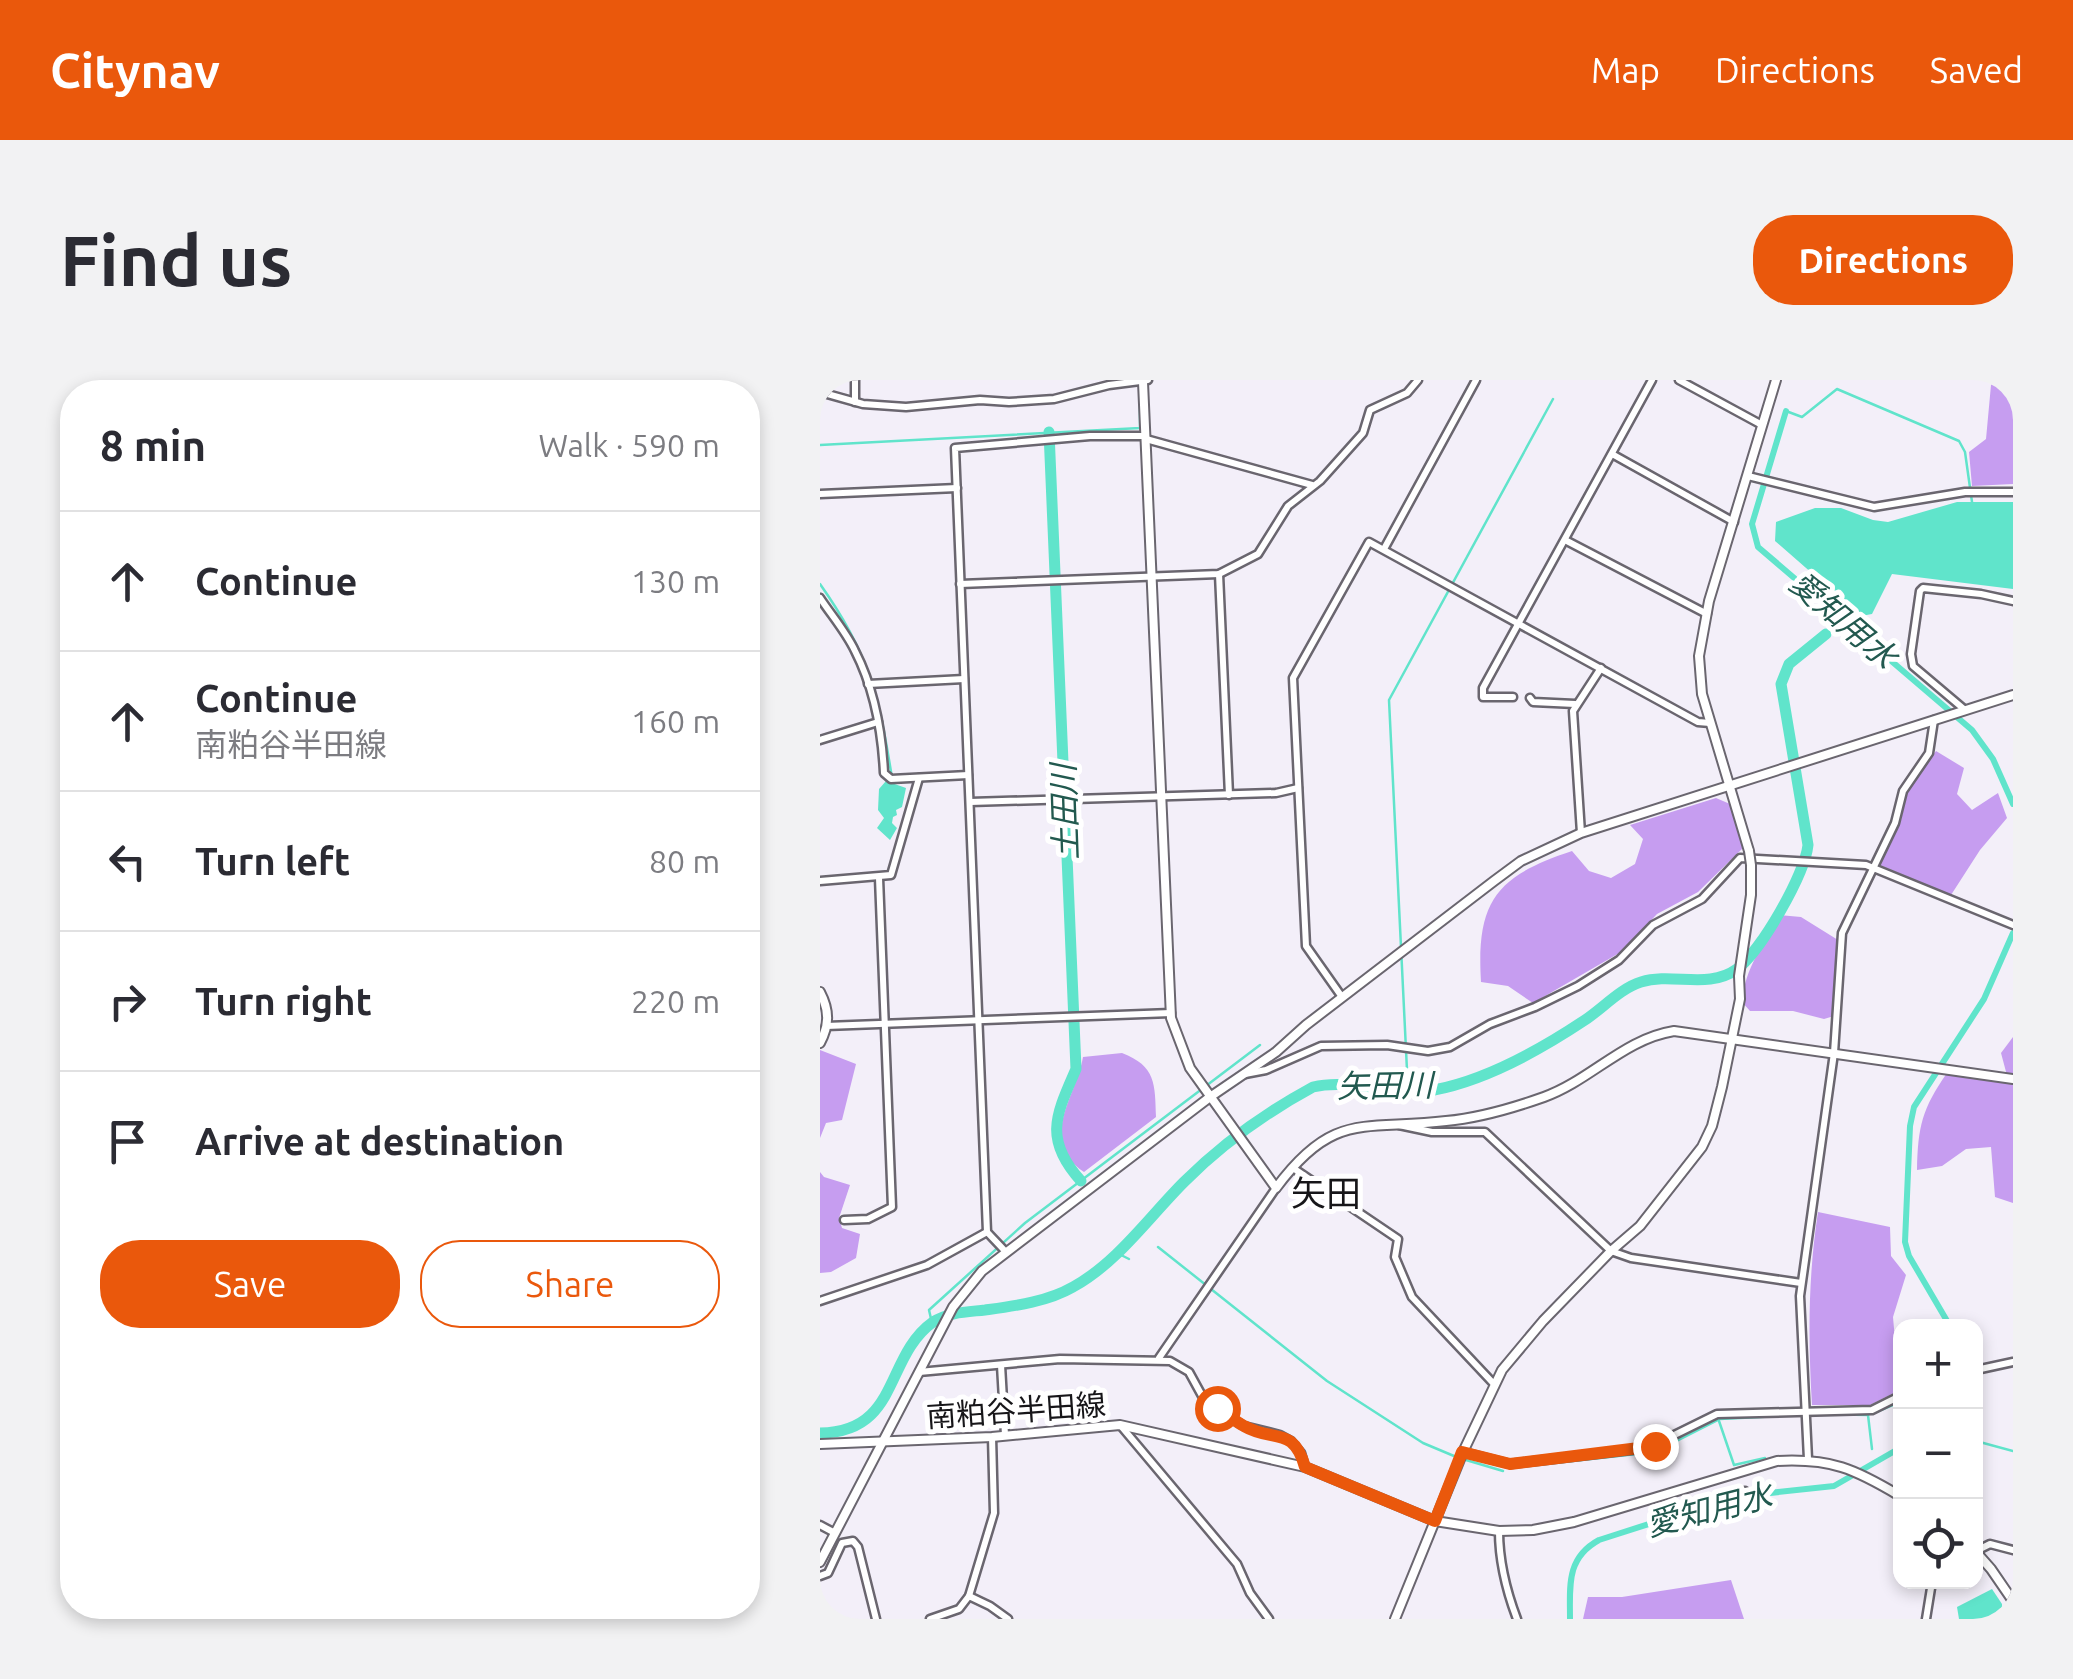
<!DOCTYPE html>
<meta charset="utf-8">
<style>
:root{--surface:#fff;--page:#f2f2f3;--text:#2b2b33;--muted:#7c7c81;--line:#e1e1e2;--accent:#ea580c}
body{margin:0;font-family:Ubuntu,"Noto Sans JP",sans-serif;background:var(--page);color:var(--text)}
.controls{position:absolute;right:30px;bottom:30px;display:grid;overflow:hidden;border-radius:20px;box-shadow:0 5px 15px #0003}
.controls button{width:90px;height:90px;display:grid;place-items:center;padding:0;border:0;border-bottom:2px solid var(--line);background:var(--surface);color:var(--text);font:50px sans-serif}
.stop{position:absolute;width:30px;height:30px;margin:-22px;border:8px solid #ea580c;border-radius:50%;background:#fff}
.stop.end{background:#ea580c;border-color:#fff;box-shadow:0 2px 10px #0008}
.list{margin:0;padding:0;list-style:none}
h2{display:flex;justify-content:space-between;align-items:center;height:130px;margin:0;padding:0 40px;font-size:42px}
h2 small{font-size:32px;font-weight:400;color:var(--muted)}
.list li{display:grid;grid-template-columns:65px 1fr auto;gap:30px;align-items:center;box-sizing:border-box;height:140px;padding:0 40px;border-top:2px solid var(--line)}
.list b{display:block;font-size:38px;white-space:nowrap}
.list p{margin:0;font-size:32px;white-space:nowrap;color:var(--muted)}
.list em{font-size:32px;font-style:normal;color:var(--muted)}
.actions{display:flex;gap:20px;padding:30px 40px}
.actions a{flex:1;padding:22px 0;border:2px solid var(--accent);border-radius:40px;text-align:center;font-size:35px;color:var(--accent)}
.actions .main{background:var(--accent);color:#fff}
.icon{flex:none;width:55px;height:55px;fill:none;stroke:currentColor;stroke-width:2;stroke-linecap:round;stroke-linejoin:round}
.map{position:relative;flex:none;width:1193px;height:1239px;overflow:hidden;border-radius:40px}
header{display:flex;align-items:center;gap:60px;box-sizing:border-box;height:140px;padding:0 50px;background:var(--accent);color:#fff}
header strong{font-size:48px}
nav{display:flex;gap:55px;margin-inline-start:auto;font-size:35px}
.intro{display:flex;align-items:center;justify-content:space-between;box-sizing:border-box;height:240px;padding:0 60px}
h1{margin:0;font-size:70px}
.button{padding:25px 45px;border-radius:40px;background:var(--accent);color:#fff;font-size:35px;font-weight:700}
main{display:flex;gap:60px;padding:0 60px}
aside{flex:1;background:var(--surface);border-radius:40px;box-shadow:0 5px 15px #0003}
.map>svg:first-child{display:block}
.forest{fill:#c69df0}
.water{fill:#60e4cb}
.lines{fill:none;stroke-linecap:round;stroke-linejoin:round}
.stream{stroke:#60e4cb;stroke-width:2.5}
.canal{stroke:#60e4cb;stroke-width:6}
.river{stroke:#60e4cb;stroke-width:11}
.street-casing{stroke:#6a666f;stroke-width:11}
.secondary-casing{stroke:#6a666f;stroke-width:12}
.street{stroke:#fff;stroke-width:6}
.secondary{stroke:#fff;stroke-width:8}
.secondary-bridge-casing{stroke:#6a666f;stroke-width:12;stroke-linecap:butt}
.secondary-bridge{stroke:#fff;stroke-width:8}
.route{stroke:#ea580c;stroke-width:12}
.labels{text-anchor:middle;stroke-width:10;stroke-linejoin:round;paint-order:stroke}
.street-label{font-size:30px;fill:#171619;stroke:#fff}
.water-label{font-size:32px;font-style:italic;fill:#22594f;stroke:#fff}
.quarter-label{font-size:35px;fill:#171619;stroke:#fff}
</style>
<header>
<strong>Citynav</strong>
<nav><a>Map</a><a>Directions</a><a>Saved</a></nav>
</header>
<div class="intro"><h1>Find us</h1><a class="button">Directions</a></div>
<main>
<aside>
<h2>8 min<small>Walk · 590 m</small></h2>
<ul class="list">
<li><svg class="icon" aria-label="ahead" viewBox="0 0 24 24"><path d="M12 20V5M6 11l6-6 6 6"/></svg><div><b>Continue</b></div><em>130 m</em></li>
<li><svg class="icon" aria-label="ahead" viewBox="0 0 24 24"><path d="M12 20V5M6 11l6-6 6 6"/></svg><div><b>Continue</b><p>南粕谷半田線</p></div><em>160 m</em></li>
<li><svg class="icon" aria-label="left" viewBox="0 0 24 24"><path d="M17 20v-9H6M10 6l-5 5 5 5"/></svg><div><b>Turn left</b></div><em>80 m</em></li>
<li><svg class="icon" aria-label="right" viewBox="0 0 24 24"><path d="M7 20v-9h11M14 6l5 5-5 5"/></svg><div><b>Turn right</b></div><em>220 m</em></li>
<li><svg class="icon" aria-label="arrive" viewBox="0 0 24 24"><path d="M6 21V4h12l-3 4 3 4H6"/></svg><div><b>Arrive at destination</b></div></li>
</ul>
<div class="actions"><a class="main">Save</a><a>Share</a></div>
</aside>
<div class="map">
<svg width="1193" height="1239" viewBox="0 0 1193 1239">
<rect width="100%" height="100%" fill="#f3eff9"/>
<g class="forest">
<path d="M 1176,0 L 1193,0 L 1193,104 L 1152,106 L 1149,72 L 1166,59 L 1171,5 Z"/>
<path d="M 1116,371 L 1144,388 L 1137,414 L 1152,430 L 1178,413 L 1187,438 L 1160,470 L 1131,515 L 1059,485 L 1081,440 L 1088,408 Z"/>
<path d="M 896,418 L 910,424 L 923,468 L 878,512 L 837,534 L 801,572 L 713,623 L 688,606 L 661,602 C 656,520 677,496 752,471 L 769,491 L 791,498 L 815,484 L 823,459 L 810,445 Z"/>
<path d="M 959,535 L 981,537 L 1018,560 L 1014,636 L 1004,639 L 973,631 L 930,631 L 922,622 C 925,587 944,565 959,535 Z"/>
<path d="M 1193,657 L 1193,823 L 1175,817 L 1171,767 L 1146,769 L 1122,786 L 1097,790 C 1098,746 1102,729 1127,693 L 1189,703 L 1181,673 Z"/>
<path d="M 0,670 L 36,684 L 22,740 L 6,743 L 0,758 Z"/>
<path d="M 302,673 C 336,686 335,704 336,737 L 264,792 C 217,759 256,718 263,677 Z"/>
<path d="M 0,792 L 4,797 L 30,805 L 19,838 L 22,848 L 40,854 L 36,878 L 11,892 L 0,893 Z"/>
<path d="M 998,832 L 1070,847 L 1071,876 L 1086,895 L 1073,937 L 1075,960 L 1080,965 L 1080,1010 L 1050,1025 L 992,1025 C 988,959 988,897 998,832 Z"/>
<path d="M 911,1200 L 924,1239 L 763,1239 L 768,1217 L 802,1217 Z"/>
</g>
<g class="water">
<path d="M 1137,122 L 1193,122 L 1193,209 L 1072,194 L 1052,234 L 1041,236 L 955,161 L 956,142 L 995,128 L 1021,128 L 1053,140 L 1068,142 Z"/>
<path d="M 66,401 L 86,408 L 82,427 L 76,430 L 77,435 L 73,437 L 72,443 L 77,448 L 70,460 L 57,448 L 64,438 L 58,430 L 59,409 Z"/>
<path d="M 1172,1209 L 1182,1224 L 1182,1239 L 1139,1239 L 1137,1227 Z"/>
</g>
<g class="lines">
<g class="stream">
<path d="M 966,31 L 982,37 L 1017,9 L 1139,61 L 1145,72 L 1152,122"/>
<path d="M 0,65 L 320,48 L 320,24"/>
<path d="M 0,204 C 49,273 59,316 72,398"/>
<path d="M 588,711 L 569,320 L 733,19"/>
<path d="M 338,867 L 507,1001 L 603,1063 L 634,1076"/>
<path d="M 295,872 L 309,879"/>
<path d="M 112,943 L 109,930 L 205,843 L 440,665"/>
<path d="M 1056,1032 L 1080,1022"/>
<path d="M 999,1034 L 1048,1035 L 1052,1069"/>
<path d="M 899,1041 L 914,1085 L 945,1078"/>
<path d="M 1156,1061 L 1193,1071"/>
<path d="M 646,1080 L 683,1091"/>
<path d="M 696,1087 L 835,1072 L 900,1039 L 980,1035"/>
</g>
<g class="canal">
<path d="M 966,31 L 932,144 L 938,167 L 1152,350 L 1173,379 L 1193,424"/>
<path d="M 1130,946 L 1089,876 L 1085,862 L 1090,746 L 1094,727 L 1164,619 L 1193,553"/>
<path d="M 750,1239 C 750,1206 746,1178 779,1160 L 913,1117 L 1014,1106 L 1080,1068"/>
</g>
<g class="river">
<path d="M 229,52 L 256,689 C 236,735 223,759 261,801"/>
<path d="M 0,1053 C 80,1052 64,977 113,942 C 129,932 147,932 165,930 C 194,926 227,922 253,907 C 297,883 329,837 364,802 C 402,764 445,733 493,707 C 532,698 574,717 614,710 C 667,700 720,670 765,640 C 783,628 801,608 821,602 C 853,592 888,610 917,589 C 941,571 985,494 988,465 L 961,304 L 969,284 L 1006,254"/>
</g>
<g class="street-casing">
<g id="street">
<path d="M 859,0 L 942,45"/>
<path d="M 0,12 L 43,24 L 86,27 L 160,20 L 189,22 L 234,19 L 289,5 L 328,0"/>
<path d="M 35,22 L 35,0"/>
<path d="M 326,59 L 492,105"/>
<path d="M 792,74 L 914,142"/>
<path d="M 928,96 L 1054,127 L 1145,112 L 1193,112"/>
<path d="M 0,114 L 137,108"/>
<path d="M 745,160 L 887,234"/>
<path d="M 564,169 L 656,0"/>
<path d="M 399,194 L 409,415"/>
<path d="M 140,204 L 399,194 L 438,174 L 468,126 L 500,101 L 543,53 L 550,30 L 587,13 L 598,0"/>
<path d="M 0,218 C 12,236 26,252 35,271 C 54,308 62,352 64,393 L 71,399 L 148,395"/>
<path d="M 48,304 L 144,299"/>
<path d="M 693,317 L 663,317 L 663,308 L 832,0"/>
<path d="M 710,318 L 713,322 L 755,324"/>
<path d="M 1145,330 L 1093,286 L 1091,274 L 1100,211 L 1103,208 L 1161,214 L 1193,221"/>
<path d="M 0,360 L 58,342"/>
<path d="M 150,422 L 456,413 L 478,408"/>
<path d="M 761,453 L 753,331 L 781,288"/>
<path d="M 0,501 L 71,495 L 99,398"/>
<path d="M 522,617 L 486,566 L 473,298 L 549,162 L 878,342 L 890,343"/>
<path d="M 6,646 L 351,633"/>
<path d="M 425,694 L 446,690 L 501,666 L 567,665 L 608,671 L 630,667 L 670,644 L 715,627 L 758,606 L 799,580 L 833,545 L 882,519 L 920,478 L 1046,485 L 1193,545"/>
<path d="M 579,745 L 612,752 L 665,752 L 791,871 L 811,878 L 981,903"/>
<path d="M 473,788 L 578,859 L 575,877 L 592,917 L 673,1003"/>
<path d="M 24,840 L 48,839 L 72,827 L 59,498"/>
<path d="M 185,871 L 167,852 L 135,68 L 270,56 L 325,56"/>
<path d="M 0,921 L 107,885 L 167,852"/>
<path d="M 339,978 L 456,808"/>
<path d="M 181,985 L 185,1055"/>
<path d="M 1156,990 L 1193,982"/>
<path d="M 99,992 L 240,979 L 350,981 L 369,992 L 386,1023 L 424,1046 L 460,1055 L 471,1061 L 481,1073 L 485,1087"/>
<path d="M 301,1046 L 417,1184 L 430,1213 L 449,1239"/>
<path d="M 643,1072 L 690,1084 L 828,1068 L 897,1034 L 1052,1030 L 1080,1016"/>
<path d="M 988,1079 L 980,916 L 1014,673 L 1022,553 L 1075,443 L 1083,411 L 1109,373 L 1114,340"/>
<path d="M 925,1111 L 926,1121"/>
<path d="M 0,1145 L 15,1153"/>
<path d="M 679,1151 C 679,1182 686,1210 697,1239"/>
<path d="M 1156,1171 L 1170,1164 L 1193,1170"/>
<path d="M 0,1196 L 8,1193 L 22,1163 L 33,1161 L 38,1167 L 56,1239"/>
<path d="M 149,1216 L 170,1226 L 188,1239"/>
<path d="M 110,1239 L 139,1229 L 149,1216 L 174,1133 L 172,1057"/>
<path d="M 1106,1239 L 1112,1202"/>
</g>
</g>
<g class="secondary-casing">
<g id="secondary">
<path d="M 323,2 L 351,638 L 370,688 L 456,808 C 514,730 544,751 626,741 C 659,738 693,728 724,717 C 771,700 804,659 854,651 L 1193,699"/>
<path d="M 929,471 L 882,314 L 879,276 L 889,221 L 956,0"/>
<path d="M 0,612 C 10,631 9,646 0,663"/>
<path d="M 0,1064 L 172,1057 L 300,1045 L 485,1087 L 615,1141 L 679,1151 L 713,1150 L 754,1142 L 957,1081 C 1011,1078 1035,1089 1080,1116"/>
<path d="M 1156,1172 L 1171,1189 L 1193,1221"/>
<path d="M 0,1182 L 133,927 L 162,891 L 390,717 L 456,672 L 486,645 L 674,501 L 701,481 L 761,453 L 1193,315"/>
<path d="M 575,1239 L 643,1072 L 682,990 L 723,941 L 791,871 L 820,846 L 882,767 L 892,746 L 902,707 L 920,619 L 919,596 L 931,515 L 931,485"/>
</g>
</g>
<use href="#street" class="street"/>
<use href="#secondary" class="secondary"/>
<g class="secondary-bridge-casing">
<path id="secondary-bridge" d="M 929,471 L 931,485"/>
</g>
<use href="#secondary-bridge" class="secondary-bridge"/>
</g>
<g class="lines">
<path class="route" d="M 397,1028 C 407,1033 414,1041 424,1046 C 453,1063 473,1045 485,1087 L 615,1141 L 642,1072 L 690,1084 L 835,1066"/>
</g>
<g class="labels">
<g class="street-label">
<text transform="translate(196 1031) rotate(-4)" y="10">南粕谷半田線</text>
</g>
<g class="water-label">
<text transform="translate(1023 240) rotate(41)" y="11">愛知用水</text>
<text transform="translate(245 432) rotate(-92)" y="11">土田川</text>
<text transform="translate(565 706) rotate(-1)" y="11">矢田川</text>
<text transform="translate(889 1130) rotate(-14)" y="11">愛知用水</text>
</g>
<g class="quarter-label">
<text x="506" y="826">矢田</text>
</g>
</g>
</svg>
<div class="controls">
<button>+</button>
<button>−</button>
<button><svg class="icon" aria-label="locate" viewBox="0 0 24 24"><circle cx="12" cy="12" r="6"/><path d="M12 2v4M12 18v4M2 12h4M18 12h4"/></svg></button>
</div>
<div class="stop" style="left:397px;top:1028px"></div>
<div class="stop end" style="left:835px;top:1066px"></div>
</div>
</main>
